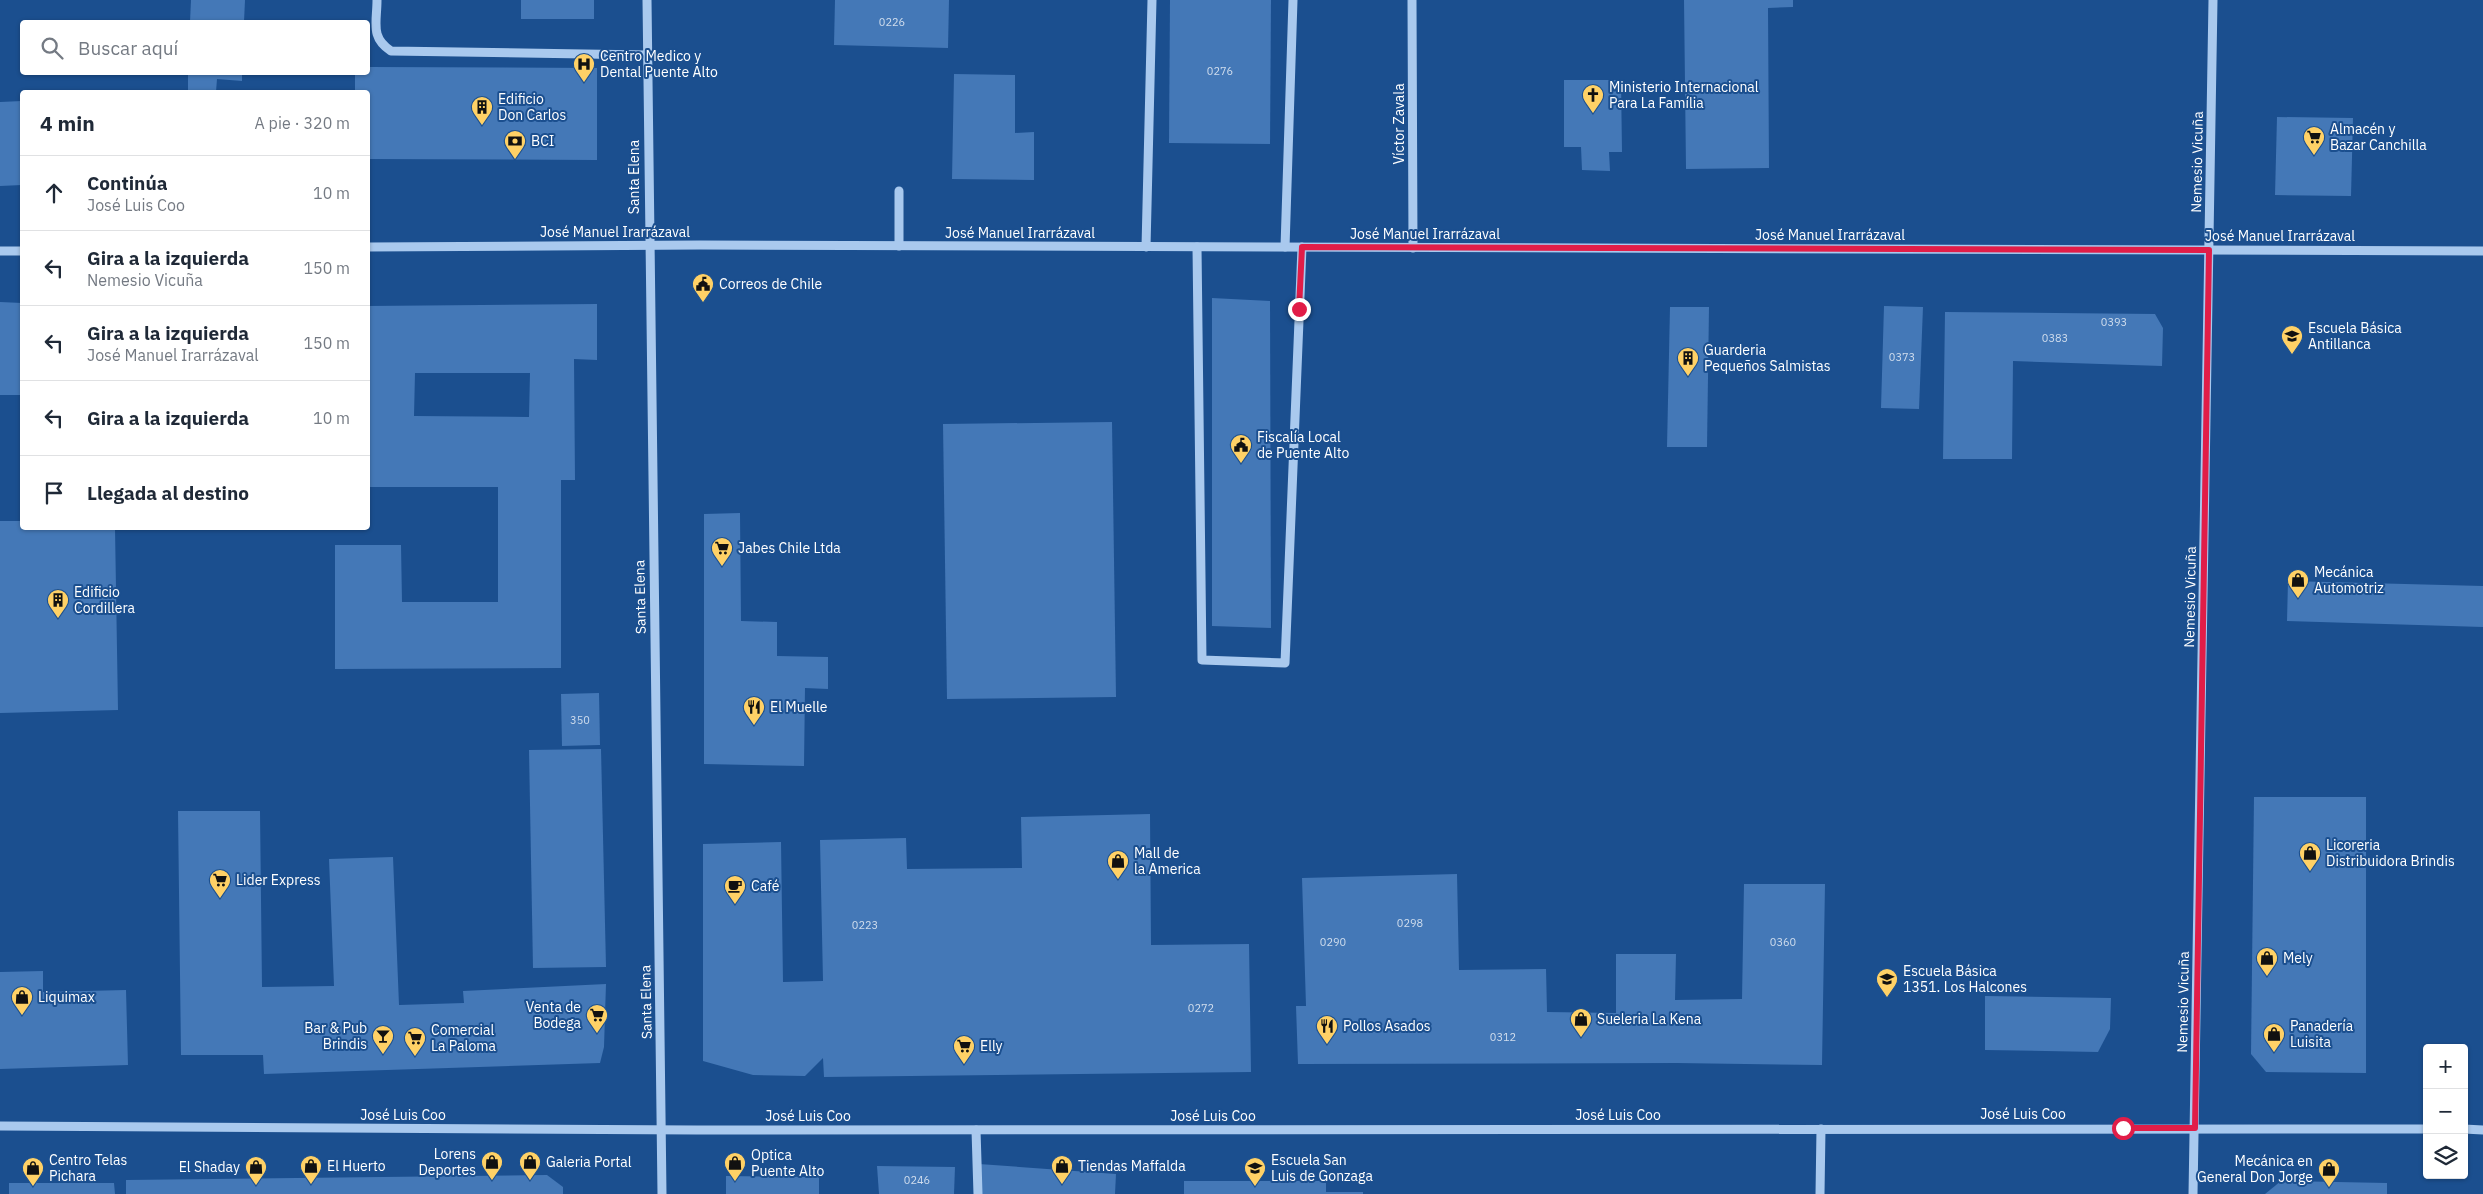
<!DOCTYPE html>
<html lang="es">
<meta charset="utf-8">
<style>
:root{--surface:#fff;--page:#f6f6f7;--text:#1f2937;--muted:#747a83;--line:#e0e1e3}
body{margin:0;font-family:"IBM Plex Sans",sans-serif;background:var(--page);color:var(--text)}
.controls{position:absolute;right:15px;bottom:15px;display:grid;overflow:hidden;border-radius:5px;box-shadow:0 1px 4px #0004}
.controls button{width:45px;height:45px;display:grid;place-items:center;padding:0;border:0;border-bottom:1px solid var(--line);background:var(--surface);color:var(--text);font:25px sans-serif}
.stop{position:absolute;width:15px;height:15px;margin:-11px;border:4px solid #e11d48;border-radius:50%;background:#fff}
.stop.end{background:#e11d48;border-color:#fff;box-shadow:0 1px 5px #0008}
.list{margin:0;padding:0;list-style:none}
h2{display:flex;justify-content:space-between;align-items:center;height:65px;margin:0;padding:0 20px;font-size:21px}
h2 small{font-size:16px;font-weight:400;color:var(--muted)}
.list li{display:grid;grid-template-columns:32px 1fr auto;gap:15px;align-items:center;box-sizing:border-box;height:75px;padding:0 20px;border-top:1px solid var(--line)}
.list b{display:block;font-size:19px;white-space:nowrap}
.list p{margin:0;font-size:16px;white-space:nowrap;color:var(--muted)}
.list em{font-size:16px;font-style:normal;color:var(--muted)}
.icon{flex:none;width:28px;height:28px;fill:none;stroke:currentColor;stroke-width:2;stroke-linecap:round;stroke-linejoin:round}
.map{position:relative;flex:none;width:2483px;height:1194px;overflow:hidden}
.search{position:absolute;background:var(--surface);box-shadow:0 1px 4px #0004;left:20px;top:20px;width:350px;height:55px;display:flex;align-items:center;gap:12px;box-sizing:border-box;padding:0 18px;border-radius:5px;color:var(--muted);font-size:19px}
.panel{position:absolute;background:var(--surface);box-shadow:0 1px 4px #0004;left:20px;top:90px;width:350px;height:440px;border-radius:5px}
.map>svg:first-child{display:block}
.building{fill:#4478b7;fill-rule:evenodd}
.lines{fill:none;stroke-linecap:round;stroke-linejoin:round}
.minor{stroke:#a9c9ee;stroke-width:9}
.route{stroke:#e11d48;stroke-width:6}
.labels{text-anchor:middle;stroke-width:4;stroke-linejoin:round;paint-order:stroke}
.number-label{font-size:11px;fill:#d0dded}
.poi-label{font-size:14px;fill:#fff;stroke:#1b4f8f;text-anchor:start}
.street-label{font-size:14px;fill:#fff;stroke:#1b4f8f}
</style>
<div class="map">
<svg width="2483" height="1194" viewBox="0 0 2483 1194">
<rect width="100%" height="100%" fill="#1b4f8f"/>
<g class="building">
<path d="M 191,0 L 245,0 L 244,22 L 190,22 Z"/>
<rect x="521" y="0" width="73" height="19"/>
<path d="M 835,0 L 949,0 L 948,48 L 834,45 Z"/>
<path d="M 1170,0 L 1271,0 L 1270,144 L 1169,143 Z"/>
<path d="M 1684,0 L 1793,0 L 1793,7 L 1768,8 L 1769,168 L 1686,169 Z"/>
<path d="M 368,67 L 597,68 L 597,160 L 368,159 L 368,92 L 355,92 L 355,72 L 368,72 Z"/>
<path d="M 188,72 L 242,72 L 242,81 L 217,79 L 216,92 L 188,92 Z"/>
<path d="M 954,74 L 1015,75 L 1015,133 L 1034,132 L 1034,180 L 952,179 Z"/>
<path d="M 1564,80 L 1621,80 L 1622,152 L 1609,152 L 1610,171 L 1582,170 L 1581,147 L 1564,147 Z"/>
<path d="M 22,101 L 22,185 L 0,186 L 0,102 Z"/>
<path d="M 2277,117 L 2353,118 L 2351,196 L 2275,195 Z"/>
<path d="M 1212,298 L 1270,301 L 1271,628 L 1212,626 Z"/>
<path d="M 0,302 L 22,303 L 22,395 L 0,395 Z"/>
<path d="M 597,304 L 597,360 L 574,359 L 575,480 L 561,480 L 561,668 L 335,669 L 335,545 L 401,545 L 402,602 L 498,602 L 498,487 L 368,487 L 368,306 ZM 415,373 L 530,373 L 529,417 L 414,416 Z"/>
<path d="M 1884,306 L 1923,307 L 1919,409 L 1881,408 Z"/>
<path d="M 1670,307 L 1709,307 L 1707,447 L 1667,447 Z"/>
<path d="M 1945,312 L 2155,314 L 2163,328 L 2162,366 L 2013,361 L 2012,459 L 1943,459 Z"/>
<path d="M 1112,422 L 1116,697 L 947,699 L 943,424 Z"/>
<path d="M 740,513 L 741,621 L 777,622 L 777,656 L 828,657 L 828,689 L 805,688 L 804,766 L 704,764 L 704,514 Z"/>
<path d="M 0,521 L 22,521 L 22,528 L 115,528 L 118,710 L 0,713 Z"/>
<path d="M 2288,581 L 2483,586 L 2483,627 L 2287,621 Z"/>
<path d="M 599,693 L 600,745 L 562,746 L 561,694 Z"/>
<path d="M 601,749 L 606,967 L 533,968 L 529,750 Z"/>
<path d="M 2254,797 L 2366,797 L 2366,1073 L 2266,1072 L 2251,1054 Z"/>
<path d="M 178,811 L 260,811 L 262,987 L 334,986 L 329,859 L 393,857 L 399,1005 L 464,1003 L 463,991 L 606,984 L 604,1047 L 600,1063 L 264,1074 L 263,1055 L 181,1055 Z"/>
<path d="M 1150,814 L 1151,945 L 1249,944 L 1251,1072 L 824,1077 L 823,1058 L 805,1076 L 753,1075 L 703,1061 L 703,844 L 781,842 L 783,982 L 823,981 L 820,840 L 906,838 L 907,869 L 1022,868 L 1021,817 Z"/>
<path d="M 1457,874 L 1459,970 L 1546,969 L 1547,1012 L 1616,1013 L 1616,954 L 1676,954 L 1675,1000 L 1742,999 L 1744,884 L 1825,884 L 1822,1065 L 1676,1063 L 1298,1064 L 1296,1006 L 1306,1006 L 1302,878 Z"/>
<path d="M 43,971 L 43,992 L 126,990 L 128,1065 L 0,1069 L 0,972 Z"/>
<path d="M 1985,996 L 2111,998 L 2110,1029 L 2098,1052 L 1985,1050 Z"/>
<path d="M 979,1164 L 1116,1174 L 1115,1194 L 979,1194 Z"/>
<path d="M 877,1166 L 955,1167 L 954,1194 L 879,1194 Z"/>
<path d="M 547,1175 L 563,1187 L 563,1194 L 126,1194 L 126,1180 Z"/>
<path d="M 726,1176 L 819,1177 L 819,1194 L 726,1194 Z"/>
<path d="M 1184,1181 L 1326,1181 L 1326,1192 L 1363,1192 L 1363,1194 L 1184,1194 Z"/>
<path d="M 2281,1181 L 2387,1183 L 2387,1194 L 2265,1194 Z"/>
<path d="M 9,1183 L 114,1183 L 115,1194 L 9,1194 Z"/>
</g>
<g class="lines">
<g class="minor">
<path d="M 377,0 C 377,23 370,37 391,51 L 647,55"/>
<path d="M 647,0 L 662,1194"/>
<path d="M 1412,0 L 1413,248"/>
<path d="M 899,246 L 899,191"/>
<path d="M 368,247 L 700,245 L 2483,251"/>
<path d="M 1146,247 L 1152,0"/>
<path d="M 1197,247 L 1202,660 L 1285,663 L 1302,247"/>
<path d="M 1285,247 L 1293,0"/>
<path d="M 0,251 L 22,251"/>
<path d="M 0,1126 L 697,1130 L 2427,1129"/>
<path d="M 2464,1129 L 2483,1130"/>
<path d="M 976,1130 L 978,1194"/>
<path d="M 1820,1194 L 1821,1129"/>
<path d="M 2193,1194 L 2213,0"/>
</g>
</g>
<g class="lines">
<path class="route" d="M 1299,309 L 1302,247 L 2209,250 L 2195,1128 L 2123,1128"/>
</g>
<defs>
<g id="hospital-pin" transform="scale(1.125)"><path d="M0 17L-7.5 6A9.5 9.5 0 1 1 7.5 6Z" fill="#ffd166" stroke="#1b4f8f"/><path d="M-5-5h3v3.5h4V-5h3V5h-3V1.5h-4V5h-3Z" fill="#111"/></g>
<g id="church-pin" transform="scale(1.125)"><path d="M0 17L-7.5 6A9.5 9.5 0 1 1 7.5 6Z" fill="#ffd166" stroke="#1b4f8f"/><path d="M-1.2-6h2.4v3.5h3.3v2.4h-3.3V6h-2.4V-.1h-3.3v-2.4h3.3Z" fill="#111"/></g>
<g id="building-pin" transform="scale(1.125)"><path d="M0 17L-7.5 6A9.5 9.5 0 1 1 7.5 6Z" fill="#ffd166" stroke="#1b4f8f"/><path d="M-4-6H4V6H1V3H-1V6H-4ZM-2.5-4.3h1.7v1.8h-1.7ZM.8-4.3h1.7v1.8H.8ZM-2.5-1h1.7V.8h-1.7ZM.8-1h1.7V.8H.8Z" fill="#111"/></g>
<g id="supermarket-pin" transform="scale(1.125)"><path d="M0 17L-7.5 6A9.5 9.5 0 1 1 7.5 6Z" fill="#ffd166" stroke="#1b4f8f"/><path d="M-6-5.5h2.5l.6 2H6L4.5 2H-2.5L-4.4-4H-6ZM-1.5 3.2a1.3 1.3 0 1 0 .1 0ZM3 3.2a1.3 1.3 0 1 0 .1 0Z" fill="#111"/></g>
<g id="bank-pin" transform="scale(1.125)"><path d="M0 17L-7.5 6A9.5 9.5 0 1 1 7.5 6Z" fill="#ffd166" stroke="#1b4f8f"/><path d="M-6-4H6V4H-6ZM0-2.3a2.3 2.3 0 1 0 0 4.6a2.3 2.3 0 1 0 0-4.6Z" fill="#111"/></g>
<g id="civic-pin" transform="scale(1.125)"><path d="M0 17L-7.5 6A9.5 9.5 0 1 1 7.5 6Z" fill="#ffd166" stroke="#1b4f8f"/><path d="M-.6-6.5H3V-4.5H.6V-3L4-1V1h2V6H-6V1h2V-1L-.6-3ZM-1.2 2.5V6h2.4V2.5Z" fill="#111"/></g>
<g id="school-pin" transform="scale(1.125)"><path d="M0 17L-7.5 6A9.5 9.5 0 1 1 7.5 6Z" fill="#ffd166" stroke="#1b4f8f"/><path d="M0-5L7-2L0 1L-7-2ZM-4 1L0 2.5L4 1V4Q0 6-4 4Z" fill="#111"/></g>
<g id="shop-pin" transform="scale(1.125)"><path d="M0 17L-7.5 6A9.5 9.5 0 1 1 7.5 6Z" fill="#ffd166" stroke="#1b4f8f"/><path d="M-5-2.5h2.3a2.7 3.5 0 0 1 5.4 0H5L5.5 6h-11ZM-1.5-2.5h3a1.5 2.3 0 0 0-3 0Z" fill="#111"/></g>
<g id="restaurant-pin" transform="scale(1.125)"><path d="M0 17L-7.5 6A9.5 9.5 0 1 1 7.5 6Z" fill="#ffd166" stroke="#1b4f8f"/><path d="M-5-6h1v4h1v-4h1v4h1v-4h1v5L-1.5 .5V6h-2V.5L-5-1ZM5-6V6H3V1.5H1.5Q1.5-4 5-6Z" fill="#111"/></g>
<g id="cafe-pin" transform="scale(1.125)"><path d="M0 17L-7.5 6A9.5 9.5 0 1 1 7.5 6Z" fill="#ffd166" stroke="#1b4f8f"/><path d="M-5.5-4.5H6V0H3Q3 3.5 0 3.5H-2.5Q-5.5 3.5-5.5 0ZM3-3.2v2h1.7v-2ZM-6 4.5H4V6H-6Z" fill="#111"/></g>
<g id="bar-pin" transform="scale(1.125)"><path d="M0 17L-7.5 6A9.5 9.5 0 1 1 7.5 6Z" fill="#ffd166" stroke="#1b4f8f"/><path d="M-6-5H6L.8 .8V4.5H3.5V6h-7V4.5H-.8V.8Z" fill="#111"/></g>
</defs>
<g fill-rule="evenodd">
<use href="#hospital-pin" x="584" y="64"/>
<use href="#church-pin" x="1593" y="95"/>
<use href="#building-pin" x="482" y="107"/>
<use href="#supermarket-pin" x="2314" y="137"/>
<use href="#bank-pin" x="515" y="141"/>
<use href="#civic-pin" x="703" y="284"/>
<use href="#school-pin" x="2292" y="336"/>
<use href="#building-pin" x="1688" y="358"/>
<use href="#civic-pin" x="1241" y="445"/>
<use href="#supermarket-pin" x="722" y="548"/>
<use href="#shop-pin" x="2298" y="580"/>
<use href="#building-pin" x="58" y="600"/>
<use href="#restaurant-pin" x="754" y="707"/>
<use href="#shop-pin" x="2310" y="853"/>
<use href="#shop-pin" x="1118" y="861"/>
<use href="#supermarket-pin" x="220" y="880"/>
<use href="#cafe-pin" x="735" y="886"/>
<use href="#shop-pin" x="2267" y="958"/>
<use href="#school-pin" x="1887" y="979"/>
<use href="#shop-pin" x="22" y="997"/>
<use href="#supermarket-pin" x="597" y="1015"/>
<use href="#shop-pin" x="1581" y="1019"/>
<use href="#restaurant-pin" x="1327" y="1026"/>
<use href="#shop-pin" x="2274" y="1034"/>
<use href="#bar-pin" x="383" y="1036"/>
<use href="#supermarket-pin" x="415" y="1038"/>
<use href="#supermarket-pin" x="964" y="1046"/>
<use href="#shop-pin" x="492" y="1162"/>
<use href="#shop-pin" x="530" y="1162"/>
<use href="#shop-pin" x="735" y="1163"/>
<use href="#shop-pin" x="311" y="1166"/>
<use href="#shop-pin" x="1062" y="1166"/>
<use href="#shop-pin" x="256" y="1167"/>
<use href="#shop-pin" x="33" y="1168"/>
<use href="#school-pin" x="1255" y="1168"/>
<use href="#shop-pin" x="2329" y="1169"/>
</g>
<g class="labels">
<g class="number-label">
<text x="892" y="26">0226</text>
<text x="1220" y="75">0276</text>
<text x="2114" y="326">0393</text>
<text x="2055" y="342">0383</text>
<text x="1902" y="361">0373</text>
<text x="580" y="724">350</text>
<text x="1410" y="927">0298</text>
<text x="865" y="929">0223</text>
<text x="1333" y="946">0290</text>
<text x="1783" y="946">0360</text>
<text x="1201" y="1012">0272</text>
<text x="1503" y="1041">0312</text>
<text x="917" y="1184">0246</text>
</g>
<g class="poi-label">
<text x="600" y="61">Centro Medico y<tspan x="600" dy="16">Dental Puente Alto</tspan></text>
<text x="1609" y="92">Ministerio Internacional<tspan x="1609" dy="16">Para La Família</tspan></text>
<text x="498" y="104">Edificio<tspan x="498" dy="16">Don Carlos</tspan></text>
<text x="2330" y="134">Almacén y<tspan x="2330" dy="16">Bazar Canchilla</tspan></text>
<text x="531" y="146">BCI</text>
<text x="719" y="289">Correos de Chile</text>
<text x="2308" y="333">Escuela Básica<tspan x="2308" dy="16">Antillanca</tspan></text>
<text x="1704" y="355">Guarderia<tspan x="1704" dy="16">Pequeños Salmistas</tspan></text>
<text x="1257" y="442">Fiscalía Local<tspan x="1257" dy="16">de Puente Alto</tspan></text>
<text x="738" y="553">Jabes Chile Ltda</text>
<text x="2314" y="577">Mecánica<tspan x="2314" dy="16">Automotriz</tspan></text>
<text x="74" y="597">Edificio<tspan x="74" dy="16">Cordillera</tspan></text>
<text x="770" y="712">El Muelle</text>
<text x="2326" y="850">Licoreria<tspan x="2326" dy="16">Distribuidora Brindis</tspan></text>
<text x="1134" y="858">Mall de<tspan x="1134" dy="16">la America</tspan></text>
<text x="236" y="885">Lider Express</text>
<text x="751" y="891">Café</text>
<text x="2283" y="963">Mely</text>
<text x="1903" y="976">Escuela Básica<tspan x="1903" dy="16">1351. Los Halcones</tspan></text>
<text x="38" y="1002">Liquimax</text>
<text x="581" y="1012" text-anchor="end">Venta de<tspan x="581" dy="16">Bodega</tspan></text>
<text x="1597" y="1024">Sueleria La Kena</text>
<text x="1343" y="1031">Pollos Asados</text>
<text x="2290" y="1031">Panadería<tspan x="2290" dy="16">Luisita</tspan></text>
<text x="367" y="1033" text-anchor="end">Bar &amp; Pub<tspan x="367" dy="16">Brindis</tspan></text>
<text x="431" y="1035">Comercial<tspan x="431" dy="16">La Paloma</tspan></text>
<text x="980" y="1051">Elly</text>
<text x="476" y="1159" text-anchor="end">Lorens<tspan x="476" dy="16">Deportes</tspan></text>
<text x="751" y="1160">Optica<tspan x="751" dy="16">Puente Alto</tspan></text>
<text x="49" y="1165">Centro Telas<tspan x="49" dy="16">Pichara</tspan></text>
<text x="1271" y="1165">Escuela San<tspan x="1271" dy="16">Luis de Gonzaga</tspan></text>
<text x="2313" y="1166" text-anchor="end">Mecánica en<tspan x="2313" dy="16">General Don Jorge</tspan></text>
<text x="546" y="1167">Galeria Portal</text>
<text x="327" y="1171">El Huerto</text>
<text x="1078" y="1171">Tiendas Maffalda</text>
<text x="240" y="1172" text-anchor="end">El Shaday</text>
</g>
<g class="street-label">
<text transform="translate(1399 124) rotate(-90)" y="5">Víctor Zavala</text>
<text transform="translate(2197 162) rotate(-89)" y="5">Nemesio Vicuña</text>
<text transform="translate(634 177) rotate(-90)" y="5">Santa Elena</text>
<text x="615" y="237">José Manuel Irarrázaval</text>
<text x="1020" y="238">José Manuel Irarrázaval</text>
<text x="1425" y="239">José Manuel Irarrázaval</text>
<text x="1830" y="240">José Manuel Irarrázaval</text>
<text x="2280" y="241">José Manuel Irarrázaval</text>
<text transform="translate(640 597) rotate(-91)" y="5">Santa Elena</text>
<text transform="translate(2190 597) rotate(-89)" y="5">Nemesio Vicuña</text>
<text transform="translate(646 1002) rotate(-91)" y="5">Santa Elena</text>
<text transform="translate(2183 1002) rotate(-89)" y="5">Nemesio Vicuña</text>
<text x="2023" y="1119">José Luis Coo</text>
<text x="403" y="1120">José Luis Coo</text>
<text x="1618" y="1120">José Luis Coo</text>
<text x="808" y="1121">José Luis Coo</text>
<text x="1213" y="1121">José Luis Coo</text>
</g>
</g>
</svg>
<div class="controls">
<button>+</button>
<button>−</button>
<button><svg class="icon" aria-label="layers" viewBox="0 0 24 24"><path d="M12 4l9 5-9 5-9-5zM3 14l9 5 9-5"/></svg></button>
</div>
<div class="stop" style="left:2123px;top:1128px"></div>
<div class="stop end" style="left:1299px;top:309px"></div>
<div class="search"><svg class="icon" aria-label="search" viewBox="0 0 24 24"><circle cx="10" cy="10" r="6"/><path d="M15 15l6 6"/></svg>Buscar aquí</div>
<section class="panel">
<h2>4 min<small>A pie · 320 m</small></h2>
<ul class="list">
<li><svg class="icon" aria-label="ahead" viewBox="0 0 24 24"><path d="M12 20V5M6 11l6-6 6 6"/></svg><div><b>Continúa</b><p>José Luis Coo</p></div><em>10 m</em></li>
<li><svg class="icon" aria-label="left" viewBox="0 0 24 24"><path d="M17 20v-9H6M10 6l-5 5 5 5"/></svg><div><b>Gira a la izquierda</b><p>Nemesio Vicuña</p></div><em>150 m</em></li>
<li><svg class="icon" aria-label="left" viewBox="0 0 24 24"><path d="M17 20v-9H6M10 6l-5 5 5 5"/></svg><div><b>Gira a la izquierda</b><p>José Manuel Irarrázaval</p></div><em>150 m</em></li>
<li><svg class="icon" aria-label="left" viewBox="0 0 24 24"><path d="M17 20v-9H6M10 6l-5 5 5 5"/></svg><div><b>Gira a la izquierda</b></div><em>10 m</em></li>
<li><svg class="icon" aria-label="arrive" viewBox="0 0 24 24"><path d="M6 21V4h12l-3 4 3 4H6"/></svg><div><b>Llegada al destino</b></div></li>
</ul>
</section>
</div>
